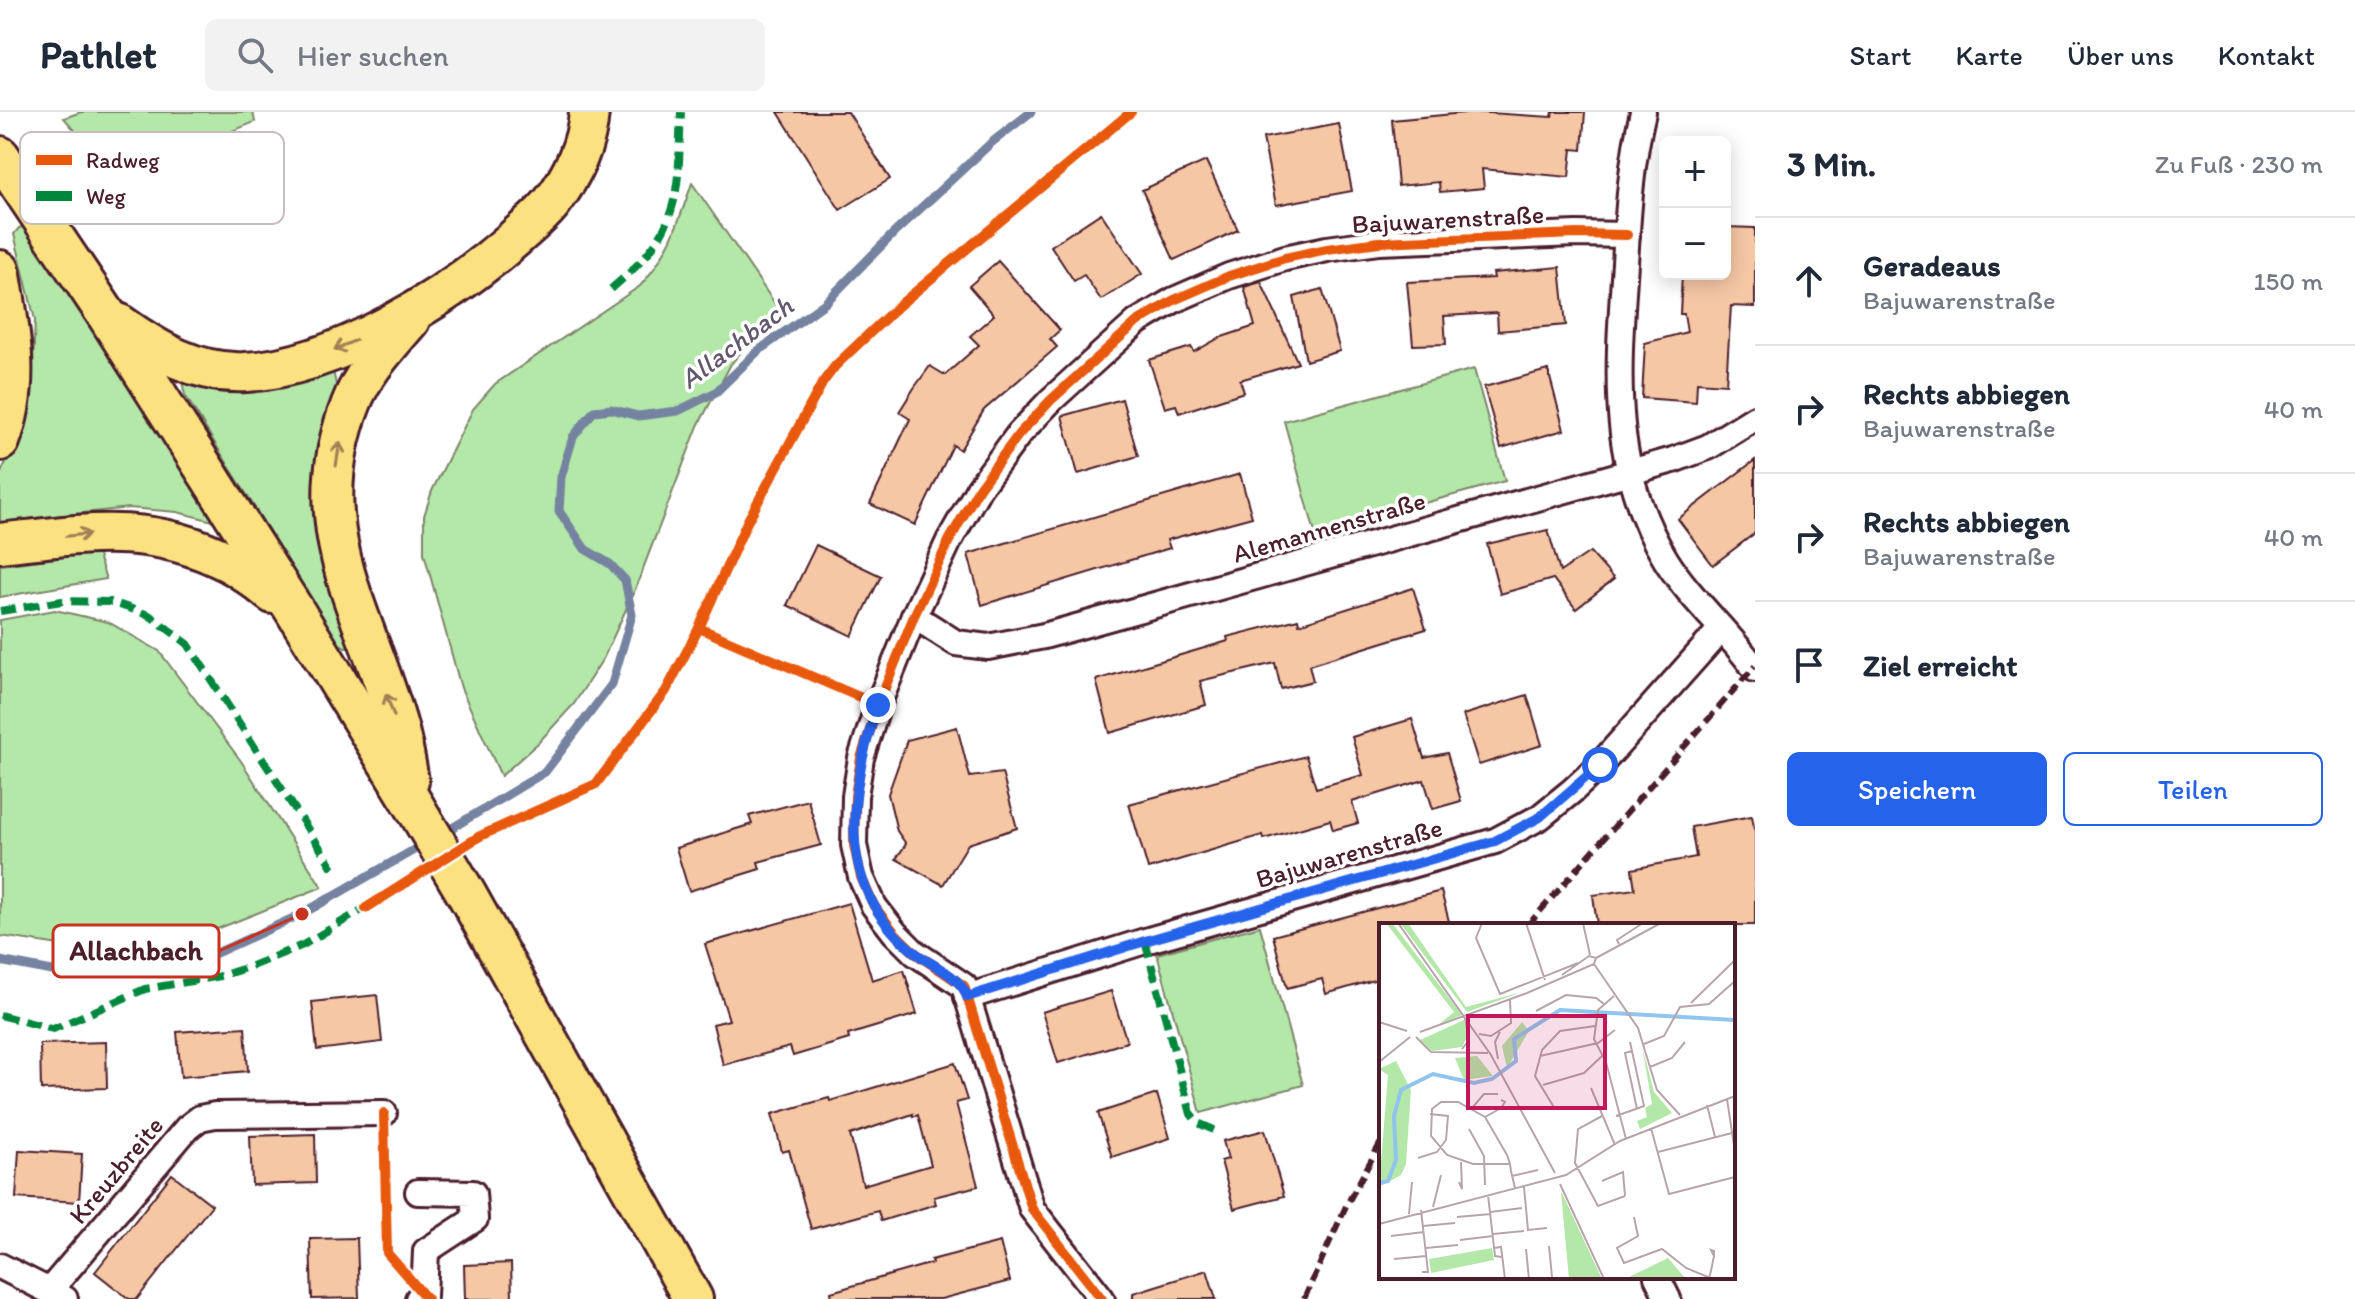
<!DOCTYPE html>
<html lang="de">
<meta charset="utf-8">
<style>
:root{--surface:#fff;--page:#f2f2f3;--text:#1f2937;--muted:#747a83;--line:#e0e1e3;--accent:#2563eb}
body{margin:0;font-family:Itim,sans-serif;background:var(--page);color:var(--text)}
.controls{position:absolute;right:24px;top:24px;display:grid;overflow:hidden;border-radius:12px;box-shadow:0 4px 20px #0003}
.controls button{width:72px;height:72px;display:grid;place-items:center;padding:0;border:0;border-bottom:2px solid var(--line);background:var(--surface);color:var(--text);font:40px sans-serif}
.stop{position:absolute;width:24px;height:24px;margin:-18px;border:6px solid #2563eb;border-radius:50%;background:#fff}
.stop.end{background:#2563eb;border-color:#fff;box-shadow:0 2px 8px #0008}
.list{margin:0;padding:0;list-style:none}
h2{display:flex;justify-content:space-between;align-items:center;height:104px;margin:0;padding:0 32px;font-size:34px}
h2 small{font-size:26px;font-weight:400;color:var(--muted)}
.list li{display:grid;grid-template-columns:52px 1fr auto;gap:24px;align-items:center;box-sizing:border-box;height:128px;padding:0 32px;border-top:2px solid var(--line)}
.list b{display:block;font-size:30px;white-space:nowrap}
.list p{margin:0;font-size:26px;white-space:nowrap;color:var(--muted)}
.list em{font-size:26px;font-style:normal;color:var(--muted)}
.actions{display:flex;gap:16px;padding:24px 32px}
.actions a{flex:1;padding:18px 0;border:2px solid var(--accent);border-radius:12px;text-align:center;font-size:28px;color:var(--accent)}
.actions .main{background:var(--accent);color:#fff}
.icon{flex:none;width:44px;height:44px;fill:none;stroke:currentColor;stroke-width:2;stroke-linecap:round;stroke-linejoin:round}
.map{position:relative;flex:none;width:1755px;height:1187px;overflow:hidden}
header{display:flex;align-items:center;gap:48px;box-sizing:border-box;height:112px;padding:0 40px;background:var(--surface);border-bottom:2px solid var(--line)}
header strong{font-size:38px}
nav{display:flex;gap:44px;margin-inline-start:auto;font-size:28px}
.search{width:560px;height:72px;background:var(--page);display:flex;align-items:center;gap:20px;box-sizing:border-box;padding:0 28px;border-radius:12px;color:var(--muted);font-size:30px}
main{display:flex}
aside{flex:1;background:var(--surface)}
.map>svg:first-child{display:block}
.green{fill:#b3e8a9;stroke:#7e846a;stroke-width:2}
.lines{fill:none;stroke-linecap:round;stroke-linejoin:round}
.stream{stroke:#7583a0;stroke-width:9}
.building{fill:#f6c7a5;stroke:#4a1f2b;stroke-width:2;fill-rule:evenodd}
.street-casing{stroke:#4a1f2b;stroke-width:30}
.primary-casing{stroke:#4a1f2b;stroke-width:44}
.street{stroke:#fff;stroke-width:24}
.primary{stroke:#fbe180;stroke-width:38}
.rail{stroke:#4a1f2b;stroke-width:6;stroke-dasharray:12 6;stroke-linecap:butt}
.quiet{stroke:#00873e;stroke-width:8;stroke-dasharray:16 8;stroke-linecap:butt}
.cycleway-casing{stroke:#fff;stroke-width:15}
.cycleway{stroke:#e8590c;stroke-width:10}
.oneway{stroke:#a28056}
.route{stroke:#2563eb;stroke-width:10}
.labels{text-anchor:middle;stroke-width:7;stroke-linejoin:round;paint-order:stroke}
.street-label{font-size:26px;fill:#4a1f2b;stroke:#fff}
.water-label{font-size:28px;font-style:italic;fill:#63596f;stroke:#fff}
.inset-river{fill:none;stroke:#91c5ee;stroke-width:4}
.inset-road{fill:none;stroke:#b7a5aa;stroke-width:2}
.view{fill:#c2185b;fill-opacity:0.15;stroke:#c2185b;stroke-width:4}
.inset-edge{fill:none;stroke:#4a1f2b;stroke-width:4}
.key{fill:#fff;stroke:#c9bcbf;stroke-width:2}
.key-label{font-size:22px;fill:#4a1f2b}
.leader{fill:none;stroke:#c8321e;stroke-width:3}
.callout-dot{fill:#c8321e;stroke:#fff;stroke-width:3}
.callout{fill:#fff;stroke:#c8321e;stroke-width:3}
.callout-label{font-size:28px;text-anchor:middle;font-weight:bold;fill:#4a1f2b}
</style>
<header>
<strong>Pathlet</strong>
<div class="search"><svg class="icon" aria-label="search" viewBox="0 0 24 24"><circle cx="10" cy="10" r="6"/><path d="M15 15l6 6"/></svg>Hier suchen</div>
<nav><a>Start</a><a>Karte</a><a>Über uns</a><a>Kontakt</a></nav>
</header>
<main>
<div class="map">
<svg width="1755" height="1187" viewBox="0 0 1755 1187">
<rect width="100%" height="100%" fill="#fff"/>
<filter id="ink" filterUnits="userSpaceOnUse"><feTurbulence type="fractalNoise" baseFrequency=".0125" numOctaves="2"/><feDisplacementMap in="SourceGraphic" scale="16" xChannelSelector="R" yChannelSelector="G"/><feConvolveMatrix kernelMatrix="1 2 1 2 8 2 1 2 1" color-interpolation-filters="sRGB"/></filter>
<g filter="url(#ink)">
<g class="green">
<path d="M 81,0 L 253,0 L 255,10 L 138,57 L 105,53 L 64,6 Z"/>
<path d="M 692,71 L 778,196 L 731,252 L 698,314 L 634,480 L 604,545 L 574,592 L 538,631 L 501,664 L 461,576 L 424,441 L 424,404 L 432,379 L 473,297 L 495,272 L 640,174 C 668,144 679,109 692,71 Z"/>
<path d="M 26,114 L 213,399 L 213,409 L 177,400 L 129,396 L 0,410 L 0,363 L 21,317 L 32,273 L 35,208 L 14,122 L 19,116 Z"/>
<path d="M 1474,257 L 1505,369 L 1315,421 L 1284,309 Z"/>
<path d="M 328,258 L 334,263 L 336,273 L 332,296 L 352,538 L 339,532 L 185,283 L 182,270 L 186,266 Z"/>
<path d="M 97,441 L 106,467 L 0,485 L 0,453 Z"/>
<path d="M 55,498 L 108,510 L 159,539 L 241,649 L 322,775 L 187,829 L 79,836 L 0,824 L 0,508 Z"/>
<path d="M 1260,814 L 1303,973 L 1201,1001 L 1157,842 Z"/>
</g>
<g class="lines">
<g class="stream">
<path d="M 442,722 L 545,660 L 612,572 L 632,503 L 625,468 L 610,452 L 585,437 L 559,399 L 561,365 L 573,325 L 594,299 L 611,297 L 638,304 L 678,299 L 716,280 L 758,239 L 825,191 L 894,121 L 991,31 L 1031,0"/>
<path d="M 0,849 L 68,862 L 201,848 L 302,802 L 426,731"/>
</g>
</g>
<g class="building">
<path d="M 778,0 L 848,0 L 890,67 L 840,98 Z"/>
<path d="M 1474,0 L 1552,5 L 1553,0 L 1585,0 L 1582,38 L 1572,37 L 1569,65 L 1482,57 L 1484,76 L 1440,80 L 1439,70 L 1398,74 L 1392,8 Z"/>
<path d="M 1339,12 L 1352,79 L 1276,93 L 1263,26 Z"/>
<path d="M 1206,49 L 1238,118 L 1174,148 L 1142,78 Z"/>
<path d="M 1101,101 L 1142,162 L 1101,188 L 1084,163 L 1074,169 L 1051,134 Z"/>
<path d="M 1725,115 L 1755,116 L 1755,195 L 1731,194 L 1726,272 L 1697,270 L 1696,290 L 1642,286 L 1645,231 L 1687,220 L 1684,202 L 1680,202 L 1682,162 L 1725,162 Z"/>
<path d="M 998,149 L 1060,218 L 1050,227 L 1057,235 L 984,298 L 960,338 L 953,333 L 915,413 L 870,392 L 910,307 L 899,300 L 914,276 L 930,254 L 945,263 L 979,233 L 970,224 L 994,203 L 969,174 Z"/>
<path d="M 1560,155 L 1566,213 L 1498,219 L 1497,201 L 1444,204 L 1446,232 L 1413,233 L 1407,170 L 1494,166 L 1493,161 Z"/>
<path d="M 1261,170 L 1298,251 L 1240,268 L 1244,280 L 1179,301 L 1176,293 L 1165,296 L 1149,248 L 1191,235 L 1194,240 L 1219,226 L 1255,214 L 1244,175 Z"/>
<path d="M 1322,177 L 1340,239 L 1306,249 L 1294,185 Z"/>
<path d="M 1548,258 L 1564,318 L 1501,336 L 1484,275 Z"/>
<path d="M 1122,287 L 1138,344 L 1078,362 L 1062,304 Z"/>
<path d="M 1755,348 L 1755,421 L 1713,453 L 1678,407 Z"/>
<path d="M 1240,362 L 1252,405 L 1167,428 L 1170,436 L 982,493 L 968,442 Z"/>
<path d="M 1548,418 L 1560,460 L 1590,440 L 1614,467 L 1576,497 L 1553,467 L 1500,482 L 1487,432 Z"/>
<path d="M 816,433 L 881,464 L 852,524 L 787,493 Z"/>
<path d="M 1413,476 L 1426,517 L 1309,553 L 1313,569 L 1281,577 L 1275,551 L 1200,569 L 1206,593 L 1110,621 L 1096,568 L 1228,529 L 1227,525 L 1298,507 L 1299,512 Z"/>
<path d="M 1527,583 L 1542,633 L 1479,653 L 1463,603 Z"/>
<path d="M 1412,607 L 1424,646 L 1447,641 L 1461,689 L 1433,697 L 1424,668 L 1352,690 L 1358,711 L 1333,718 L 1330,708 L 1264,727 L 1263,723 L 1148,757 L 1129,692 L 1306,644 L 1316,676 L 1363,663 L 1352,625 Z"/>
<path d="M 957,615 L 970,665 L 1002,661 L 1017,716 L 968,732 L 943,773 L 896,747 L 906,732 L 897,719 L 888,682 L 907,628 Z"/>
<path d="M 808,688 L 821,733 L 758,750 L 760,757 L 689,779 L 676,736 L 752,712 L 749,704 Z"/>
<path d="M 1752,704 L 1755,720 L 1755,813 L 1597,813 L 1593,783 L 1635,777 L 1632,757 L 1696,745 L 1691,715 Z"/>
<path d="M 1441,779 L 1450,813 L 1381,813 L 1381,866 L 1326,882 L 1322,867 L 1287,876 L 1273,824 Z"/>
<path d="M 849,791 L 872,868 L 904,858 L 917,902 L 848,923 L 849,927 L 793,944 L 790,935 L 723,953 L 713,912 L 729,908 L 705,832 Z"/>
<path d="M 1111,879 L 1127,930 L 1058,951 L 1042,900 Z"/>
<path d="M 377,883 L 382,930 L 317,938 L 312,890 Z"/>
<path d="M 245,915 L 248,959 L 181,965 L 177,920 Z"/>
<path d="M 106,930 L 107,976 L 41,978 L 40,932 Z"/>
<path d="M 955,951 L 967,988 L 956,991 L 978,1074 L 934,1085 L 936,1092 L 881,1109 L 878,1099 L 811,1117 L 789,1038 L 782,1040 L 772,1002 L 829,986 L 830,989 ZM 913,1002 L 913,1005 L 918,1003 L 931,1053 L 863,1073 L 850,1023 Z"/>
<path d="M 1157,982 L 1170,1026 L 1112,1045 L 1098,1001 Z"/>
<path d="M 1265,1018 L 1284,1084 L 1234,1097 L 1221,1049 L 1228,1047 L 1223,1029 Z"/>
<path d="M 315,1022 L 316,1071 L 252,1073 L 250,1024 Z"/>
<path d="M 19,1038 L 82,1042 L 79,1090 L 16,1086 Z"/>
<path d="M 172,1062 L 212,1093 L 137,1187 L 129,1187 L 95,1160 Z"/>
<path d="M 357,1126 L 359,1186 L 312,1187 L 310,1127 Z"/>
<path d="M 1000,1130 L 1010,1169 L 941,1187 L 832,1187 L 831,1180 L 932,1151 L 931,1148 Z"/>
<path d="M 511,1151 L 512,1187 L 465,1187 L 464,1153 Z"/>
<path d="M 1207,1158 L 1216,1187 L 1133,1187 L 1133,1181 Z"/>
</g>
<g class="lines">
<g class="street-casing">
<g id="street">
<path d="M 1643,0 C 1631,49 1628,101 1625,151 C 1618,256 1608,353 1666,448 C 1691,488 1728,519 1755,557"/>
<path d="M 914,504 L 956,531 L 988,535 L 1044,524 L 1673,348 L 1708,335 L 1755,306"/>
<path d="M 967,885 L 1145,829 L 1495,729 L 1540,705 L 1572,679 L 1600,653 L 1720,518"/>
<path d="M 0,1154 L 65,1187"/>
<path d="M 1657,1165 L 1668,1187"/>
<path d="M 50,1178 L 187,1016 L 200,1006 L 215,1003 L 384,1001"/>
<path d="M 418,1187 L 424,1184 L 426,1139 L 475,1107 L 473,1081 L 418,1080"/>
<path d="M 1102,1187 L 1032,1097 L 964,874 L 915,841 L 895,821 L 874,794 L 861,765 L 854,733 L 855,684 L 861,646 L 878,593 L 914,504 L 949,429 L 979,376 L 1019,322 L 1051,288 L 1137,210 L 1174,188 L 1229,164 L 1285,146 L 1327,137 L 1379,130 L 1576,122 L 1627,123"/>
</g>
</g>
<g class="primary-casing">
<g id="primary">
<path d="M 0,44 L 106,202 L 293,496 L 415,695 L 467,783 L 693,1187"/>
<path d="M 0,158 C 10,215 22,273 0,329"/>
<path d="M 118,211 C 156,238 197,263 246,260 C 336,255 448,185 514,127 C 527,115 543,103 553,89 C 572,64 587,32 589,0"/>
<path d="M 0,431 C 84,422 149,409 228,450 C 244,458 259,471 273,482"/>
<path d="M 409,669 C 406,651 403,633 398,615 C 366,501 302,417 351,292 C 363,260 388,234 410,208"/>
</g>
</g>
<use href="#street" class="street"/>
<use href="#primary" class="primary"/>
<g class="rail">
<path d="M 1528,813 L 1755,554"/>
<path d="M 1304,1187 L 1346,1094 L 1381,1030"/>
</g>
<g class="quiet">
<path d="M 611,177 C 636,156 662,131 671,99 C 681,69 679,32 681,0"/>
<path d="M 0,499 L 62,489 L 111,490 L 149,503 L 188,532 L 333,756"/>
<path d="M 1145,829 L 1191,1002 L 1198,1011 L 1214,1018"/>
<path d="M 0,903 L 53,917 L 145,877 L 221,864 L 254,853 L 303,833 L 372,792"/>
</g>
<g class="cycleway-casing">
<g id="cycleway">
<path d="M 699,516 L 878,593"/>
<path d="M 366,796 L 480,724 L 596,672 L 666,579 L 699,516 L 747,410 L 823,270 L 836,253 L 896,196 L 1131,0"/>
<path d="M 384,1001 L 387,1141 L 427,1187"/>
<path d="M 1102,1187 L 1032,1097 L 964,874 L 915,841 L 895,821 L 874,794 L 861,765 L 854,733 L 855,684 L 861,646 L 878,593 L 914,504 L 949,429 L 979,376 L 1019,322 L 1051,288 L 1137,210 L 1174,188 L 1229,164 L 1285,146 L 1327,137 L 1379,130 L 1576,122 L 1627,123"/>
</g>
</g>
<use href="#cycleway" class="cycleway"/>
</g>
<defs><path id="oneway-shaft" d="M-6 0H5M1.5-3L5.5 0L1.5 3" fill="none" stroke-width="1.6" stroke-linecap="round" stroke-linejoin="round" transform="scale(2)"/></defs>
<g class="oneway">
<use href="#oneway-shaft" transform="translate(345 233) rotate(156)"/>
<use href="#oneway-shaft" transform="translate(338 342) rotate(-81)"/>
<use href="#oneway-shaft" transform="translate(78 423) rotate(-6)"/>
<use href="#oneway-shaft" transform="translate(390 593) rotate(-110)"/>
</g>
</g>
<g class="lines" filter="url(#ink)">
<path class="route" d="M 878,593 C 848,681 833,778 917,842 C 934,855 961,864 967,885 L 1145,829 L 1495,729 L 1540,705 L 1600,653"/>
</g>
<g class="labels">
<g class="street-label">
<text transform="translate(1448 107) rotate(-3)" y="9">Bajuwarenstraße</text>
<text transform="translate(1329 415) rotate(-16)" y="9">Alemannenstraße</text>
<text transform="translate(1349 741) rotate(-16)" y="9">Bajuwarenstraße</text>
<text transform="translate(116 1058) rotate(-50)" y="9">Kreuzbreite</text>
</g>
<g class="water-label">
<text transform="translate(736 230) rotate(-37)" y="10">Allachbach</text>
</g>
</g>
<g transform="translate(1379 811)">
<rect width="356" height="356" fill="#fff"/>
<path d="M 7,0 L 14,1 L 83,92 L 58,103 L 75,89 ZM 21,0 L 29,0 L 87,84 L 143,69 L 88,89 ZM 85,97 L 89,112 L 83,124 L 53,128 L 41,117 ZM 143,99 L 150,108 L 128,145 L 123,123 ZM 263,123 L 275,169 L 293,190 L 261,206 L 258,198 L 268,194 L 266,185 L 273,181 ZM 98,133 L 114,153 L 85,157 L 76,135 ZM 17,138 L 32,167 L 27,241 L 22,252 L 0,264 L 9,152 L 0,146 ZM 182,270 L 183,270 L 223,356 L 190,356 ZM 113,325 L 115,337 L 52,350 L 50,336 ZM 289,335 L 307,356 L 246,356 L 248,355 Z" fill="#b3e8a9"/>
<path class="inset-river" d="M 0,260 L 9,258 L 17,237 L 15,193 L 22,167 L 54,151 L 95,160 L 113,156 L 137,138 L 135,116 L 181,87 L 356,97"/>
<path class="inset-road" d="M 19,0 L 112,132 L 176,250M 103,0 L 97,15 L 121,71 L 199,40M 147,0 L 166,57M 204,0 L 211,32M 240,21 L 238,17 L 264,0M 217,35 L 282,0M 215,41 L 259,105 L 278,167 L 301,192M 235,73 L 219,87 L 215,116 L 227,139 L 247,216M 312,80 L 356,37M 157,88 L 187,72 L 217,75 L 225,81M 0,99 L 28,108M 41,109 L 148,70 L 215,41 L 217,35 L 210,33 L 183,52M 100,111 L 112,113 L 132,100 L 131,77M 37,114 L 52,129 L 109,130M 265,121 L 285,113 L 301,84 L 330,81 L 356,58M 83,126 L 90,117 L 86,96M 253,128 L 246,130 L 258,186M 161,133 L 219,120 L 236,107M 119,136 L 116,119 L 121,109M 0,139 L 31,114M 271,144 L 293,135 L 306,119M 164,162 L 205,150 L 223,133M 212,165 L 236,222M 348,176 L 356,229M 328,182 L 336,214M 93,185 L 105,171 L 119,171M 176,186 L 156,153 L 163,127 L 181,108 L 216,103M 223,193 L 199,206 L 196,240 L 219,283 L 246,273M 237,193 L 265,183 L 251,119M 106,194 L 122,185 L 126,179 L 122,177M 272,205 L 290,271 L 356,254M 90,206 L 105,233 L 106,262M 279,229 L 353,210M 39,235 L 58,229 L 67,217 L 69,193 L 51,191M 131,241 L 94,241 L 68,232 L 52,213 L 53,186 L 62,179 L 79,179 L 106,194 L 128,232 L 131,241 L 132,248 L 136,265M 133,253 L 159,247M 223,258 L 244,249 L 246,273M 80,259 L 83,266 L 82,239M 181,261 L 225,356M 145,264 L 149,307 L 168,305M 109,272 L 116,333 L 123,334M 54,284 L 62,252M 42,287 L 49,349 L 43,349M 111,289 L 143,285M 30,291 L 33,259M 78,294 L 112,291M 255,294 L 259,313 L 238,325 L 245,340 L 283,326 L 307,345 L 334,356M 0,301 L 187,252 L 241,218 L 356,173M 44,303 L 76,300M 114,311 L 145,308M 12,313 L 45,309M 81,317 L 114,313M 170,323 L 173,354M 47,325 L 79,322M 115,325 L 122,324 L 126,356M 147,326 L 150,356M 15,336 L 47,333M 330,354 L 331,352 L 333,343 L 335,333 L 335,328 L 332,327 L 335,333"/>
<path class="view" d="M 89,93 L 226,93 L 226,185 L 89,185 Z"/>
<rect width="356" height="356" class="inset-edge"/>
</g>
<rect x="20" y="20" width="264" height="92" rx="12" class="key"/>
<rect x="36" y="43" width="36" height="10" fill="#e8590c"/>
<rect x="36" y="79" width="36" height="10" fill="#00873e"/>
<g class="key-label">
<text x="86" y="56">Radweg</text>
<text x="86" y="92">Weg</text>
</g>
<path class="leader" d="M302 802L219 839"/>
<circle class="callout-dot" cx="302" cy="802" r="8"/>
<rect class="callout" x="53" y="813" width="166" height="52" rx="8"/>
<g class="callout-label">
<text x="136" y="848">Allachbach</text>
</g>
</svg>
<div class="controls">
<button>+</button>
<button>−</button>
</div>
<div class="stop" style="left:1600px;top:653px"></div>
<div class="stop end" style="left:878px;top:593px"></div>
</div>
<aside>
<h2>3 Min.<small>Zu Fuß · 230 m</small></h2>
<ul class="list">
<li><svg class="icon" aria-label="ahead" viewBox="0 0 24 24"><path d="M12 20V5M6 11l6-6 6 6"/></svg><div><b>Geradeaus</b><p>Bajuwarenstraße</p></div><em>150 m</em></li>
<li><svg class="icon" aria-label="right" viewBox="0 0 24 24"><path d="M7 20v-9h11M14 6l5 5-5 5"/></svg><div><b>Rechts abbiegen</b><p>Bajuwarenstraße</p></div><em>40 m</em></li>
<li><svg class="icon" aria-label="right" viewBox="0 0 24 24"><path d="M7 20v-9h11M14 6l5 5-5 5"/></svg><div><b>Rechts abbiegen</b><p>Bajuwarenstraße</p></div><em>40 m</em></li>
<li><svg class="icon" aria-label="arrive" viewBox="0 0 24 24"><path d="M6 21V4h12l-3 4 3 4H6"/></svg><div><b>Ziel erreicht</b></div></li>
</ul>
<div class="actions"><a class="main">Speichern</a><a>Teilen</a></div>
</aside>
</main>
